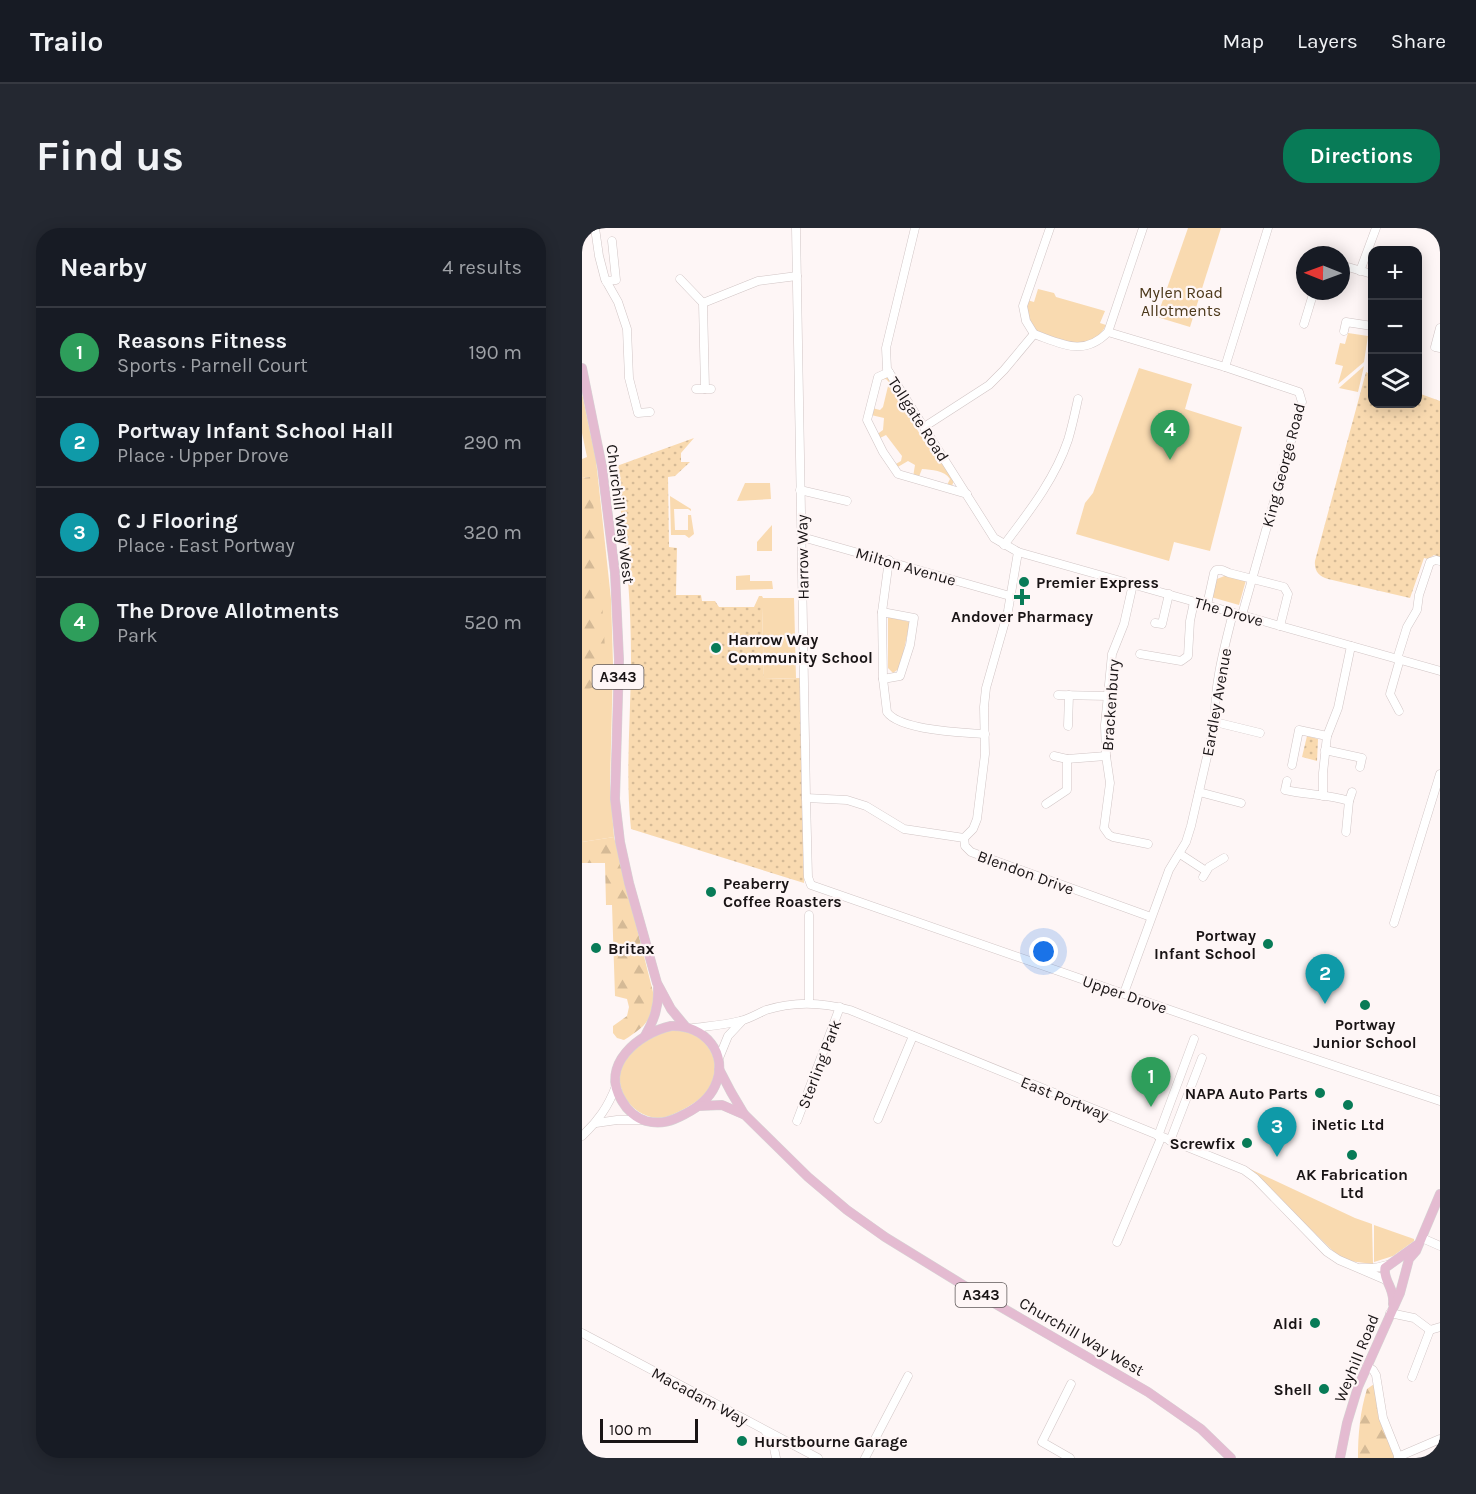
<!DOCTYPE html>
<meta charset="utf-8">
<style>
:root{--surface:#171b24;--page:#242831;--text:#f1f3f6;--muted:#9ea1a6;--line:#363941;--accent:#087b57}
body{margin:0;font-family:Karla,sans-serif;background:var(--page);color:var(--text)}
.controls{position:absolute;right:18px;top:18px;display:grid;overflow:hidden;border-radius:12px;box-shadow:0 3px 15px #0003}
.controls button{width:54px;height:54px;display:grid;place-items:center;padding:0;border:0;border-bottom:2px solid var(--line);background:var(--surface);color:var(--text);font:30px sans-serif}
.compass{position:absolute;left:714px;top:18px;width:54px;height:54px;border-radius:50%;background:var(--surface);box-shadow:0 3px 15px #0003;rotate:271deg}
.scale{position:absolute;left:18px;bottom:15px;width:98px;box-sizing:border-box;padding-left:6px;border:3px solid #191415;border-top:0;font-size:16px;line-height:21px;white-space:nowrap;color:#191415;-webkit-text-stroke:4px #fef6f6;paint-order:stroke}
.you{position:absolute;left:462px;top:724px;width:21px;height:21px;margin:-15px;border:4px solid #fff;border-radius:50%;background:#1a73e8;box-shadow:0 0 0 9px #1a73e833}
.badge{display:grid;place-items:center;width:39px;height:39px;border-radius:50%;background:var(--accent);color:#fff;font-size:20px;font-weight:700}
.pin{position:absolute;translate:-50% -50px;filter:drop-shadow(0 2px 3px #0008)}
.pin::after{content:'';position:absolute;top:32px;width:21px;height:18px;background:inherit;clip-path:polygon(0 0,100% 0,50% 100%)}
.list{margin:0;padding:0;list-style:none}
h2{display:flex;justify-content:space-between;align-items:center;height:78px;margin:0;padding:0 24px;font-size:26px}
h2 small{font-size:20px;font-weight:400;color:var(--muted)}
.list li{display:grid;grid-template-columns:39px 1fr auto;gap:18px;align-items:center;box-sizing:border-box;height:90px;padding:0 24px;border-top:2px solid var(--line)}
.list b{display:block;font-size:22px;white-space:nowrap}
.list p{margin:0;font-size:20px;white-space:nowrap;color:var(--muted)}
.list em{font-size:20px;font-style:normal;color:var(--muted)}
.icon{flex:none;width:33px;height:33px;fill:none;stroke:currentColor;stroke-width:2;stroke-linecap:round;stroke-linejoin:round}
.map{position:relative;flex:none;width:858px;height:1230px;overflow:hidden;border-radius:24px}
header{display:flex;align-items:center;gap:36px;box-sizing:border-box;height:84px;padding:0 30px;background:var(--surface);border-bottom:2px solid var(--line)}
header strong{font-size:28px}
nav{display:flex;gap:33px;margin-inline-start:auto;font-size:21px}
.intro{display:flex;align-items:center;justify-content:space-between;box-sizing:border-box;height:144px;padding:0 36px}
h1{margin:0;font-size:42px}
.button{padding:15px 27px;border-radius:24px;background:var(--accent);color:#fff;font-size:21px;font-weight:700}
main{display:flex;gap:36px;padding:0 36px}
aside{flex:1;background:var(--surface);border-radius:24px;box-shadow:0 3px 15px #0003}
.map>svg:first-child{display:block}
.green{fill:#f9dab0}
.forest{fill:url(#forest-firs)}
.park{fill:url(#park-dots)}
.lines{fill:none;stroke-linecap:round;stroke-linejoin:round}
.minor-casing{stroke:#d1c5c5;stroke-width:9}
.major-casing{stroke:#d6d5d5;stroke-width:10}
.minor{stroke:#fff;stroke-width:8}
.major{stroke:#e4bbd1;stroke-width:9}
.poi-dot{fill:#087b57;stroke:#fef6f6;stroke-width:2}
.labels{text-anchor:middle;stroke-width:4.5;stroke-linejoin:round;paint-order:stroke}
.shield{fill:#fef6f6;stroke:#5e5858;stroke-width:1.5}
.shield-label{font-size:15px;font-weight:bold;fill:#191415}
.park-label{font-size:16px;fill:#4c381a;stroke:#fef6f6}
.street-label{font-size:16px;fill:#191415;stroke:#fef6f6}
.poi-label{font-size:16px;font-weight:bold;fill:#191415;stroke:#fef6f6;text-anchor:start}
</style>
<header>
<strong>Trailo</strong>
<nav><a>Map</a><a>Layers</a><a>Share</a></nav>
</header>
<div class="intro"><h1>Find us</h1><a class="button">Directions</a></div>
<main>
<aside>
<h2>Nearby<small>4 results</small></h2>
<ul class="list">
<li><span class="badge" style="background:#2e9e5b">1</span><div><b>Reasons Fitness</b><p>Sports · Parnell Court</p></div><em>190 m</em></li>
<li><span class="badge" style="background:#0f9aa8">2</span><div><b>Portway Infant School Hall</b><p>Place · Upper Drove</p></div><em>290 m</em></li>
<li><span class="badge" style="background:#0f9aa8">3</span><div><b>C J Flooring</b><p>Place · East Portway</p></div><em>320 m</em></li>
<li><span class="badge" style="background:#2e9e5b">4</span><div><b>The Drove Allotments</b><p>Park</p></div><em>520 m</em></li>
</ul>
</aside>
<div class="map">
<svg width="858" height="1230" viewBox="0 0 858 1230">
<defs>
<pattern id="forest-firs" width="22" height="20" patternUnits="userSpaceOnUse" patternTransform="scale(1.5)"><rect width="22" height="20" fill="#f9dab0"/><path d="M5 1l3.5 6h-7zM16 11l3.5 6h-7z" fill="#d5ba96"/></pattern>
<pattern id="park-dots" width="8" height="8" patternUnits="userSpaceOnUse" patternTransform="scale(1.5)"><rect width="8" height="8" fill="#f9dab0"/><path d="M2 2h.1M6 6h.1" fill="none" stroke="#d5ba96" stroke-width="1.8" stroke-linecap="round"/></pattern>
</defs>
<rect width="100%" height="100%" fill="#fef6f6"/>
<g class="green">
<path d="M 606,0 L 639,0 L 608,99 L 575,89 Z"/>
<path d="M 456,61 L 472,65 L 474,69 L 523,83 L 518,95 L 524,97 C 513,120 491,117 471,110 C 464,107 456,105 451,99 C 445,91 444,81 445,72 L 452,74 Z"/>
<path d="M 766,105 L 786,108 L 782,134 L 756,156 L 761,138 L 753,136 L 758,115 L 763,116 Z"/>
<path d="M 782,138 L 776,164 L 757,160 Z"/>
<path d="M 557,140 L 610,156 L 603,181 L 660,199 L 628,323 L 592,314 L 587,333 L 494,306 L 503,275 L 511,265 Z"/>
<path d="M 305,148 L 325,180 L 326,187 L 346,219 L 353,223 L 372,252 L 370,258 L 364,259 L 368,251 C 362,242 350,242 340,241 L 336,251 L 331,249 L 333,237 L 326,233 L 314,240 L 312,237 L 319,233 L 320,228 L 304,207 L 296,211 L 294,207 L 301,202 L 302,190 L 289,187 L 290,180 L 298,182 L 301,179 L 307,154 L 304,151 L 298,152 Z"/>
<path d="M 0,165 L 14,232 L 29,371 L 31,436 L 28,556 L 32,609 L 0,614 L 0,464 L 8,249 L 0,250 L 0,231 L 5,229 L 0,205 Z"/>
<path d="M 163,255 L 188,255 L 189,271 L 155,273 Z"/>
<path d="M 88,268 L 109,281 L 109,283 L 106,281 L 92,281 L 93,302 L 106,302 L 106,287 L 109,287 L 112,306 L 107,310 L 103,307 L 89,307 Z"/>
<path d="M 190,297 L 190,323 L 175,323 L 175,314 Z"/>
<path d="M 168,347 L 168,353 L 190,353 L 191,361 L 154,362 L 154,348 Z"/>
<path d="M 645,347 L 664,352 L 657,377 L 629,369 L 635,351 Z"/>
<path d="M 177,368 L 180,368 L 181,370 L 212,370 L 214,450 L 182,451 L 180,379 L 172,379 Z"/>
<path d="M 306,389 L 328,394 L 318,440 L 311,445 L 306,440 Z"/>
<path d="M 92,801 C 119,802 142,828 130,855 C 124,868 112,876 100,882 C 90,887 81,892 69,889 C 45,883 29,855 43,832 C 53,815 75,806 92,801 Z"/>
<path d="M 653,934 L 773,990 L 790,996 L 791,1036 L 767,1033 L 753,1025 L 713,986 Z"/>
<path d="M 792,997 L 832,1011 L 832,1013 L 811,1028 L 792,1034 Z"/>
</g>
<g class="forest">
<path d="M 8,249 L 17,324 L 24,437 L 19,456 L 0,464 L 0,250 Z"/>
<path d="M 32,609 L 72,768 C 72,792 61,800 42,812 L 35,810 L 31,805 L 31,798 L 45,788 L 47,779 L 45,771 L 33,768 L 30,677 L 24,677 L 23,635 L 0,635 L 0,614 Z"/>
<path d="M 792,1156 L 797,1187 L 814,1230 L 776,1230 C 776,1206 778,1184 785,1161 Z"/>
</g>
<g class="park">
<path d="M 784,144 L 790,147 L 790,176 L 836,176 L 836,165 L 858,173 L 858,329 L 852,327 L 846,331 L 842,330 L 828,370 L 746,351 C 737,348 732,343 733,333 Z"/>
<path d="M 112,210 L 99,225 L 99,234 L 108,234 L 93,248 L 86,249 L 87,319 L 95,320 L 94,367 L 119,367 L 120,373 L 133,373 L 137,379 L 180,379 L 182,451 L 219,450 L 222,655 L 49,601 C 43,544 49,488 49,431 C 49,366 43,302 32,239 Z"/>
<path d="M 725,508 L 736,511 L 735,533 L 720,529 Z"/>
</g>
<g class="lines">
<g class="minor-casing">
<g id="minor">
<path d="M 13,0 L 17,28 L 23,51 L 36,74 L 45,101 L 47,150 L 56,185 L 68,184"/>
<path d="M 214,0 L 224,570 L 226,649 L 229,657 L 663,808 L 858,873"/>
<path d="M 333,0 L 304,120 L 305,141 L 412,310 L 436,324 L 858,443"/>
<path d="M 856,0 L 858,3"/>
<path d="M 0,2 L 11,0"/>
<path d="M 759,37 L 790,46"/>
<path d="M 778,43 L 794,0"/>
<path d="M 98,51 L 121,75 L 123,161"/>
<path d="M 24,53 L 34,52 L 30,13"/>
<path d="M 121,75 L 176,53 L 215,48"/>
<path d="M 722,96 L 732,63"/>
<path d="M 858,100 L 853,119 L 858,120"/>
<path d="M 762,103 L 764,94 L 790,98"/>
<path d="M 526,104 L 561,0"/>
<path d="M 452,106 C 480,116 502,129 526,104 L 643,139 L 717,164 L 720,174 L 660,387"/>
<path d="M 452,106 L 444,93 L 441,78 L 468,0"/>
<path d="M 643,139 L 686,0"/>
<path d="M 307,144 L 296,149 L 285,192 L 301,224 L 316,246 L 385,266"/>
<path d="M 114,161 L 129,161"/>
<path d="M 342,199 L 407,157 L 422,142 L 452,106"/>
<path d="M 218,262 L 265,273"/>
<path d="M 220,309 L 428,368"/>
<path d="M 422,317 C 446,285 473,251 486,212 C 490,199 493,185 496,171"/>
<path d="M 307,332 L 300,384 L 301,451 L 305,484 C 317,502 382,505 403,506"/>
<path d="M 551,356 L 542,396 L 530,426 L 523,497 L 524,528 L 528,555 L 522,600 L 527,607 L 531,609 L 566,616"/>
<path d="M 625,377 L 632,345 L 634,342 L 640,342 L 647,345 L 702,359 L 706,366 L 698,398"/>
<path d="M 300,384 L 332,390 L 328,417 L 318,448 L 301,451"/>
<path d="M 573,395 L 580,396 L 587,366"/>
<path d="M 558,426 L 599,433 L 606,428 L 608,393 L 612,374"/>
<path d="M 815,431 L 825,399 L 835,382 L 837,367 L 848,334 L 854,332 L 858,333"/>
<path d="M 476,467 L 526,468"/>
<path d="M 817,483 L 808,466 L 818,431"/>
<path d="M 633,494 L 678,505"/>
<path d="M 486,498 L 487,467"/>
<path d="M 743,522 L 780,530 L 778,539"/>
<path d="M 472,528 L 485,531 L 524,528"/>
<path d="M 710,537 L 717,502 L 745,508"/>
<path d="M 705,553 L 703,562 C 724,567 747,566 767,573 L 764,604"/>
<path d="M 617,564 L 659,575"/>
<path d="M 741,568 L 741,545 L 745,508 L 756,480 L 769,418"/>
<path d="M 224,570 L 265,572 L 284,578 L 322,601 L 382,610 L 383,618 L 389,624 L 569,689"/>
<path d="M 767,573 L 770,564"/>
<path d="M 464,576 L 485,562 L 485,531"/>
<path d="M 382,610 L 391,601 L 395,591 L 403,526 L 402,479 L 404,460 L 426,383 L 436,324"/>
<path d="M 598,626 L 624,643"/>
<path d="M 621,649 L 627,639 L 642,630"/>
<path d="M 812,695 L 858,546"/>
<path d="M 542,765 L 587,642 L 604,614 L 609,598 L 633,494 C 632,456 642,421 651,385"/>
<path d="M 227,775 L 227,687"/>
<path d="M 111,800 C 127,798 142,797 158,793 C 167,791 175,786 184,782 C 212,773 240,774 268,782 L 662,942 L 673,950 L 745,1024 L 757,1032 L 804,1052"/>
<path d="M 137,830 L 146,808 L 160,793"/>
<path d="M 296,891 L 331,808"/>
<path d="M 215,893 L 258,779"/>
<path d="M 14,895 L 35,892 L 60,892"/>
<path d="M 0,908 C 16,893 26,879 34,858"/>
<path d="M 576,908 L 612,811"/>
<path d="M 588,913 L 620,830"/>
<path d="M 840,1010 L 858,1018"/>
<path d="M 535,1014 L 579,910"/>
<path d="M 779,1040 L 793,1040 L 805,1037"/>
<path d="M 808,1085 L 832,1090 L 848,1102"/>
<path d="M 0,1105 L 236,1230"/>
<path d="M 785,1138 L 791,1142 L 794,1147 L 801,1190 L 817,1230"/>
<path d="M 830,1149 L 848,1102 L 858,1099"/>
<path d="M 184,1204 L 191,1215 L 194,1230"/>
<path d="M 816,1229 L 858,1211"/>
<path d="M 283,1230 L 326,1148"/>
<path d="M 488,1230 L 460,1214 L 489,1156"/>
</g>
</g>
<g class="major-casing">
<g id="major">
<path d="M 0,140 L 20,239 L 33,345 L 37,432 L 33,571 L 38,614 L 47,655 L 75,755 L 89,781 L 103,798"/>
<path d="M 89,798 C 122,796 148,826 133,858 C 127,871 115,880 103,886 C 90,893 79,897 64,893 C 54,890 45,882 40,873 C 17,837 57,805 89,798 Z"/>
<path d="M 63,808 C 72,792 77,779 76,760"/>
<path d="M 137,841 L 149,864 L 162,886"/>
<path d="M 117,878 L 140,877 L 163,887 L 226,949 L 265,982 L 303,1009 L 386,1060 L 566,1164 L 619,1201 L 649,1230"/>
<path d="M 811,1076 C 813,1060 801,1053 803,1040 L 835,1017"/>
<path d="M 758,1230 L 765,1195 L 776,1159 L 818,1065 L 827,1031 L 834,1023 L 858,966"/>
</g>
</g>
<use href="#minor" class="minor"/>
<use href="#major" class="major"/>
</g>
<g class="poi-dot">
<circle cx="442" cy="354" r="6"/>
<path d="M437 360h6v6h6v6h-6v6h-6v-6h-6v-6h6z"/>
<circle cx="134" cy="420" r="6"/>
<circle cx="129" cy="664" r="6"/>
<circle cx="686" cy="716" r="6"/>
<circle cx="14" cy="720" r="6"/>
<circle cx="783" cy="777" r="6"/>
<circle cx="738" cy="865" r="6"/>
<circle cx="766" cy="877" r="6"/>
<circle cx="665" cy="915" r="6"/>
<circle cx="770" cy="927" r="6"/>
<circle cx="733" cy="1095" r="6"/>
<circle cx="742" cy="1161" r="6"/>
<circle cx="160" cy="1213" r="6"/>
</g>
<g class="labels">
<g class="shield">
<rect x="10.5" y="437" width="51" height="24" rx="4.5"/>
<rect x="373.5" y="1055" width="51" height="24" rx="4.5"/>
</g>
<g class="shield-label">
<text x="36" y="454">A343</text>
<text x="399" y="1072">A343</text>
</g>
<g class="park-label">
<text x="599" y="70">Mylen Road<tspan x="599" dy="18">Allotments</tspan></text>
</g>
<g class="street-label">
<text transform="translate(337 191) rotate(57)" y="6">Tollgate Road</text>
<text transform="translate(701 237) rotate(-75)" y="6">King George Road</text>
<text transform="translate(39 286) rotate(83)" y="6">Churchill Way West</text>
<text transform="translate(220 329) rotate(-91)" y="6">Harrow Way</text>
<text transform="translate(324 338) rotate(16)" y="6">Milton Avenue</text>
<text transform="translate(647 383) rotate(16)" y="6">The Drove</text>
<text transform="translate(634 474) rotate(-80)" y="6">Eardley Avenue</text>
<text transform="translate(528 477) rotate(-86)" y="6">Brackenbury</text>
<text transform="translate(444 644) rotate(20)" y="6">Blendon Drive</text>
<text transform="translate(543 766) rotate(19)" y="6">Upper Drove</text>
<text transform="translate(237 836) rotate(-69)" y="6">Sterling Park</text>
<text transform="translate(483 870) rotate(22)" y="6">East Portway</text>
<text transform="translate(500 1108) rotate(30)" y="6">Churchill Way West</text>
<text transform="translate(774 1130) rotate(-68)" y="6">Weyhill Road</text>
<text transform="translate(118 1168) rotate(28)" y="6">Macadam Way</text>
</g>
<g class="poi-label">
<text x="454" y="360">Premier Express</text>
<text x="440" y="394" text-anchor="middle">Andover Pharmacy</text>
<text x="146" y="417">Harrow Way<tspan x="146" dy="18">Community School</tspan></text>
<text x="141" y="661">Peaberry<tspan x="141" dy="18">Coffee Roasters</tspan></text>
<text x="674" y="713" text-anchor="end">Portway<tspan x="674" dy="18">Infant School</tspan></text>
<text x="26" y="726">Britax</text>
<text x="783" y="802" text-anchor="middle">Portway<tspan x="783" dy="18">Junior School</tspan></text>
<text x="726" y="871" text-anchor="end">NAPA Auto Parts</text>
<text x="766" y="902" text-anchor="middle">iNetic Ltd</text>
<text x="653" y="921" text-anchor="end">Screwfix</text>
<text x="770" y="952" text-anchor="middle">AK Fabrication<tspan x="770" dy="18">Ltd</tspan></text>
<text x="721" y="1101" text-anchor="end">Aldi</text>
<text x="730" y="1167" text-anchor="end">Shell</text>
<text x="172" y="1219">Hurstbourne Garage</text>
</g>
</g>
</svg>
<div class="controls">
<button>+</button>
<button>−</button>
<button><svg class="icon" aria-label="layers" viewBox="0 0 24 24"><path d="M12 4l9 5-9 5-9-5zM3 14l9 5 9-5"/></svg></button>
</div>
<svg class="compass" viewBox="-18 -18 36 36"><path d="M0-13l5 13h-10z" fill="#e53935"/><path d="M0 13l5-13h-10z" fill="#9ea1a6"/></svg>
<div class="scale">100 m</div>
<div class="you"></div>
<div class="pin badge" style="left:569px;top:879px;background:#2e9e5b">1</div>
<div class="pin badge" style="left:743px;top:776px;background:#0f9aa8">2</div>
<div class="pin badge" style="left:695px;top:929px;background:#0f9aa8">3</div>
<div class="pin badge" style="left:588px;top:232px;background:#2e9e5b">4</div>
</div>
</main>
